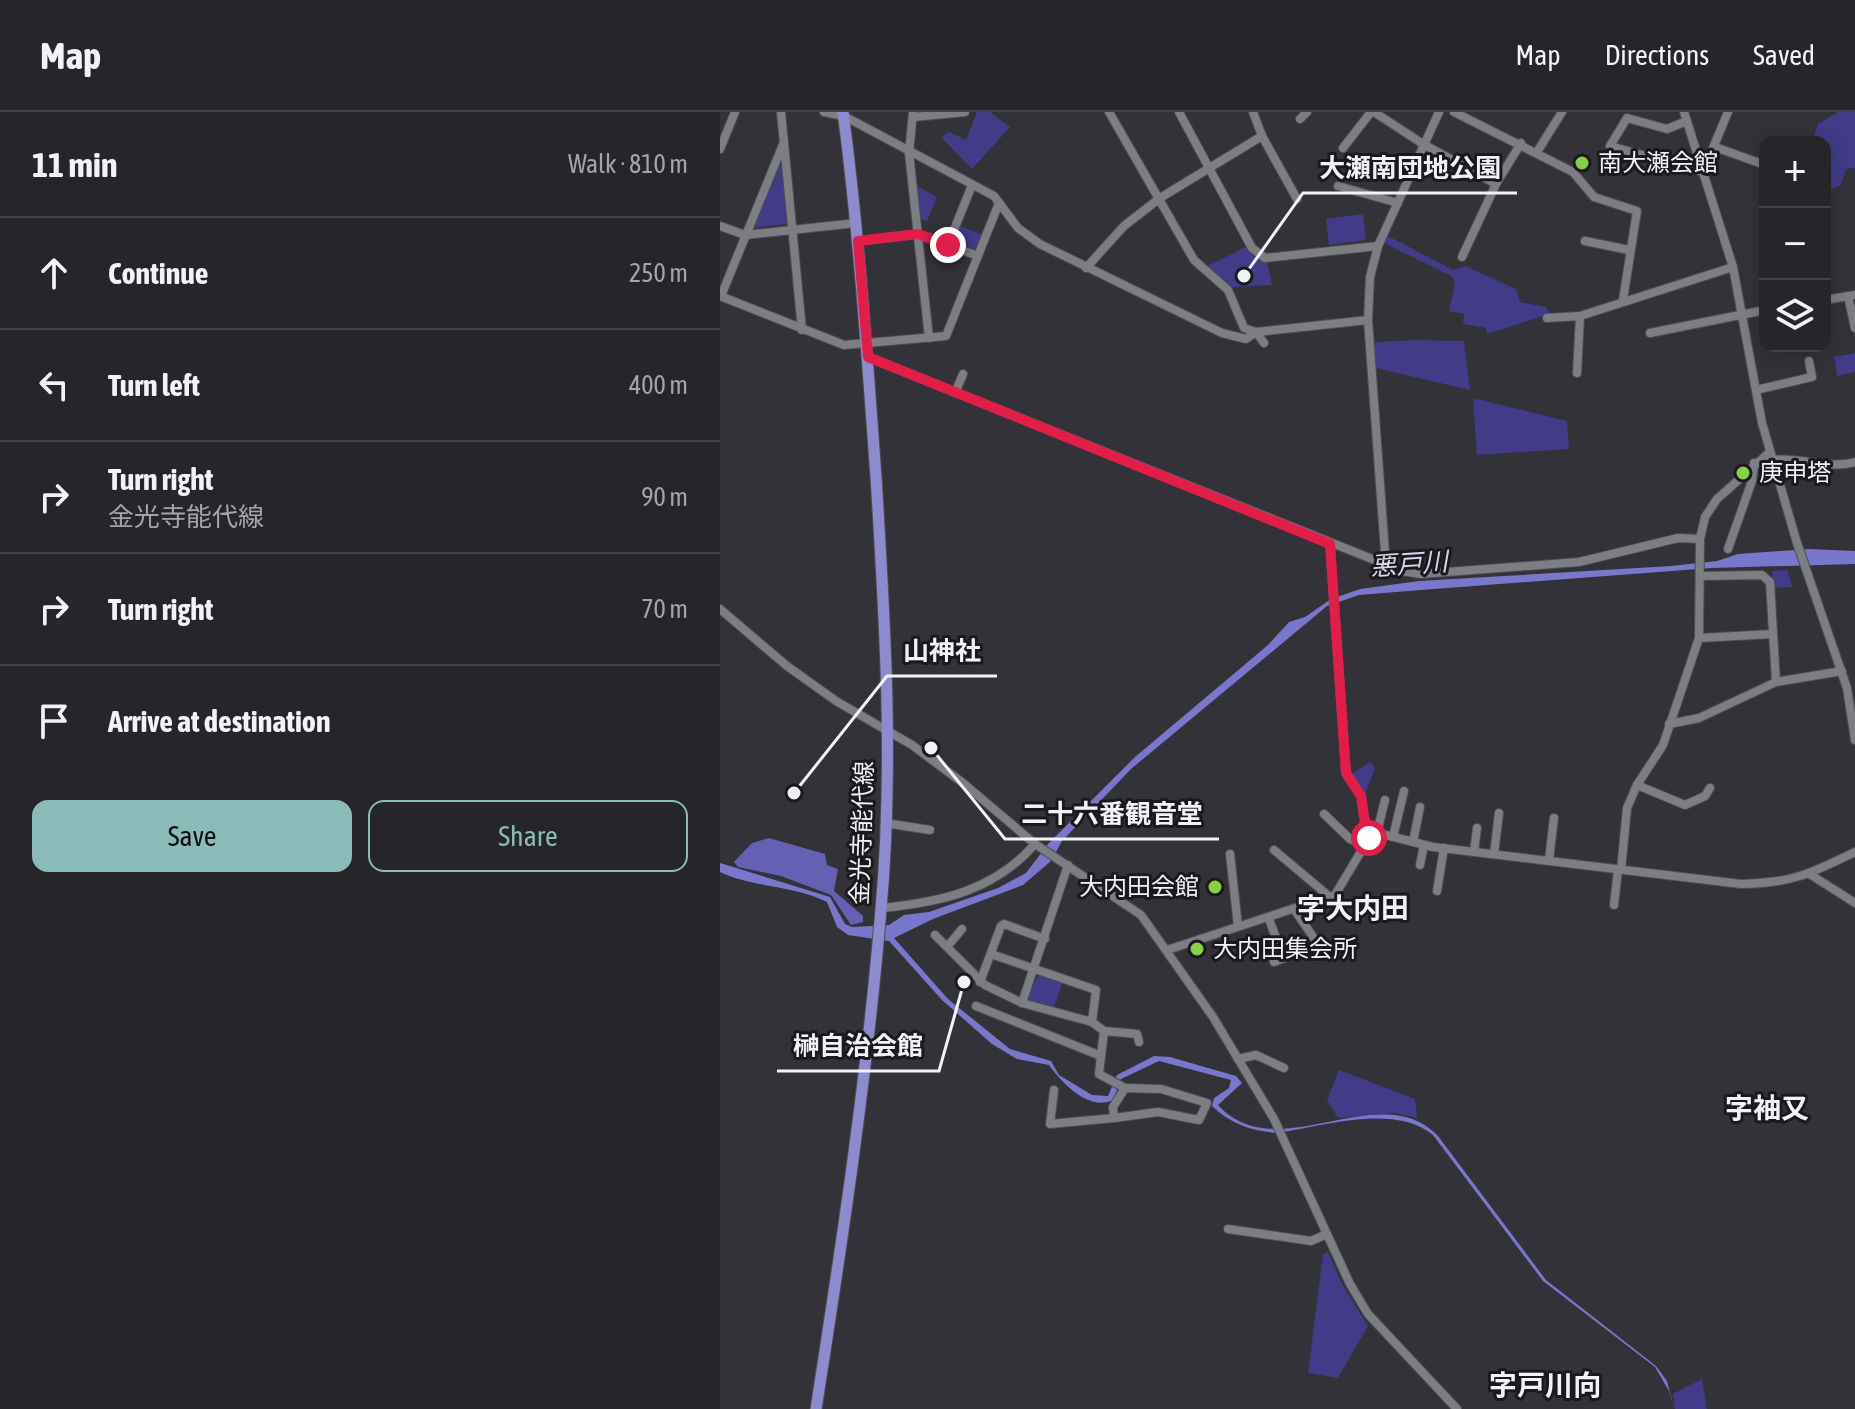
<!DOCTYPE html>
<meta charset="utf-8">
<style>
:root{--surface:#26262a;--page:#2e2e32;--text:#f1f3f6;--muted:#a4a5a8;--line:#424347;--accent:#8bbbb9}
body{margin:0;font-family:"Asap Condensed","Noto Sans JP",sans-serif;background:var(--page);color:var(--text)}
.controls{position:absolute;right:24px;top:24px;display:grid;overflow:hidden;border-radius:16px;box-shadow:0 4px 20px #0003}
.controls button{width:72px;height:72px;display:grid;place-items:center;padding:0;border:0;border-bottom:2px solid var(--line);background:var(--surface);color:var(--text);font:40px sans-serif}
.stop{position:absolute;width:24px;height:24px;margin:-18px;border:6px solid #e11d48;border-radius:50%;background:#fff}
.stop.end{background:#e11d48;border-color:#fff;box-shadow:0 2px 8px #0008}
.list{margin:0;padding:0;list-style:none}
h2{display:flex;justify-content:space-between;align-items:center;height:104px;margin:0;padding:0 32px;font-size:34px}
h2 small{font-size:26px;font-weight:400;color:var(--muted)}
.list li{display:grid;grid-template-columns:52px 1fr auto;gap:24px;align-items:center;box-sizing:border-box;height:112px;padding:0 32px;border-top:2px solid var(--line)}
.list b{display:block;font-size:30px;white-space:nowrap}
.list p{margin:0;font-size:26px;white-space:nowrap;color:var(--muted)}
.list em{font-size:26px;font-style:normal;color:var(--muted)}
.actions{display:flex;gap:16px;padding:24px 32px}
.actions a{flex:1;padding:18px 0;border:2px solid var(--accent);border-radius:16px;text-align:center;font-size:28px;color:var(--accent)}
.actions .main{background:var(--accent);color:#111}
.icon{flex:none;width:44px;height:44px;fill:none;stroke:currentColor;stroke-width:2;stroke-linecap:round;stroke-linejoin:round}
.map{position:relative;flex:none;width:1135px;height:1297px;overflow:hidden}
header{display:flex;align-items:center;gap:48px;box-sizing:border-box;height:112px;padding:0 40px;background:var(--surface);border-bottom:2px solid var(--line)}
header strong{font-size:38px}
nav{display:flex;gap:44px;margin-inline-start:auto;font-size:28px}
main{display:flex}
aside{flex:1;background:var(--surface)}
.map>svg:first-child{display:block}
.green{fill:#413b88}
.forest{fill:#6460b3}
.water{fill:#7977cc}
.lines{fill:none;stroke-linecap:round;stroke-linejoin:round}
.minor-casing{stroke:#4e4e53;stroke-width:10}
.major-casing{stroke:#4e4e53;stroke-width:13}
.minor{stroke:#7d7d84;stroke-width:8}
.major{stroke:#8d8bce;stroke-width:11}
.route{stroke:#e11d48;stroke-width:10}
.poi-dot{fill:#87cf4a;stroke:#1a1a1d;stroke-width:3}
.labels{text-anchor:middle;stroke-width:6;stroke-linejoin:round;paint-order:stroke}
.poi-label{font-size:24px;fill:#f2f2f6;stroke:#1a1a1d;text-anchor:start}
.street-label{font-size:24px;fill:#f2f2f6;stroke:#1a1a1d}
.water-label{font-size:26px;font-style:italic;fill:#d5d6ed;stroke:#1a1a1d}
.quarter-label{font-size:28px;font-weight:bold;fill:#f2f2f6;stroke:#1a1a1d}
.leader{fill:none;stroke:#f2f2f6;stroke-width:3}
.callout-dot{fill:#f2f2f6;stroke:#1a1a1d;stroke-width:3}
.callout-label{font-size:26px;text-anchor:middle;font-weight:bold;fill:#f2f2f6;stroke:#1a1a1d;stroke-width:6;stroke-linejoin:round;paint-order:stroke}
</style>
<header>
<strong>Map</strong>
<nav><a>Map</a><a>Directions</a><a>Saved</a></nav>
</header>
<main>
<aside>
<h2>11 min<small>Walk · 810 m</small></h2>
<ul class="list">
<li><svg class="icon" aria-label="ahead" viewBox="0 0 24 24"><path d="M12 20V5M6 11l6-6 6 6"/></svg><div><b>Continue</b></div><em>250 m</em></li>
<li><svg class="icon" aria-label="left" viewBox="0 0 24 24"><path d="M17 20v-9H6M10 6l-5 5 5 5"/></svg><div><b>Turn left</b></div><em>400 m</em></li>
<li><svg class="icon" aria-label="right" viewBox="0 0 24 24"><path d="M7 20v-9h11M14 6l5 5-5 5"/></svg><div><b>Turn right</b><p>金光寺能代線</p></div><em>90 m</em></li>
<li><svg class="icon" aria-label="right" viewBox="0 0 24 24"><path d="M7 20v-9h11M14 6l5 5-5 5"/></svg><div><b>Turn right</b></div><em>70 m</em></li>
<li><svg class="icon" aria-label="arrive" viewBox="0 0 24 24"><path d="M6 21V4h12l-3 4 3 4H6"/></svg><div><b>Arrive at destination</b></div></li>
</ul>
<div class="actions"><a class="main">Save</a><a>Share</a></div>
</aside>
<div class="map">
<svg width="1135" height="1297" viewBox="0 0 1135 1297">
<rect width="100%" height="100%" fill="#323238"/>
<g class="green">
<path d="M 257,0 L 270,0 L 290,15 L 252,57 L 221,25 L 229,20 L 246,28 Z"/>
<path d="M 1118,0 L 1135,0 L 1135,56 L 1126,57 L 1121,73 L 1105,80 L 1105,30 L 1092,30 L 1098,12 Z"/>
<path d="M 59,51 L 63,55 L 67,112 L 32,116 Z"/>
<path d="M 197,74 L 217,85 L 207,109 L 201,107 Z"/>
<path d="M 643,102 L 646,128 L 609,133 L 606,107 Z"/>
<path d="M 240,114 L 263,123 L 256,138 L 236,132 Z"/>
<path d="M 668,124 L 733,158 L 745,154 L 796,177 L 800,190 L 826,195 L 830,202 L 767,222 L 766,216 L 743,212 L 744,202 L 729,199 L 735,170 L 731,164 L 664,131 Z"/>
<path d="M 526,135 L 540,149 L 547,150 L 552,173 L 513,175 L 485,155 Z"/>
<path d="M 696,228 L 744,229 L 750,278 L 656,256 L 653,230 Z"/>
<path d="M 1135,241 L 1135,260 L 1117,264 L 1114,245 Z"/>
<path d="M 757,287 L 847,309 L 849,337 L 757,343 L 753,288 Z"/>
<path d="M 1067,458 L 1073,475 L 1053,476 L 1052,459 Z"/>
<path d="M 651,650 L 655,656 L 645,683 L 631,662 Z"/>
<path d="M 319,861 L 343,869 L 333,898 L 310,892 L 308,885 Z"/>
<path d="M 619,958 L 695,987 L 697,1006 L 674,1001 L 618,1006 L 607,988 Z"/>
<path d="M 608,1140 L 621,1170 L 648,1214 L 618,1266 L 588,1261 L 603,1142 Z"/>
<path d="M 982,1267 L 987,1297 L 955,1297 L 953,1282 Z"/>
</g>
<path class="forest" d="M 49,726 L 105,742 L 107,753 L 118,757 L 114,779 L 143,804 L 143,810 L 131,813 L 111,783 L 61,764 L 18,755 L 14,750 L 32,731 Z"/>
<path class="water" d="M 1089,437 L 1135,439 L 1135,452 L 991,456 L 701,478 L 639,483 L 607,494 L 411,657 L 342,729 L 331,749 L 303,773 L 213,807 L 174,826 L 228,887 L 290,937 L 331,949 L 339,963 L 372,983 L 388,984 L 397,963 L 434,944 L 450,945 L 516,964 L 522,971 L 498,993 C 557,1058 660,963 718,1024 L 826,1168 L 936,1254 L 947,1269 L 954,1297 L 949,1279 L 935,1255 L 823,1169 L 713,1023 C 674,991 604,1014 557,1021 C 532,1019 510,1012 492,994 L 494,986 L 509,976 L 511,968 L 439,949 L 401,967 L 393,988 C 369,1000 341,970 329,953 L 297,947 L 272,932 L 222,888 L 169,829 L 128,823 L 117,815 L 107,790 C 73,773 34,776 0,760 L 0,751 L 110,785 L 125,812 L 132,815 L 169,813 L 184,803 L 209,800 L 278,776 L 306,761 L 328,732 L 415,645 L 548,533 L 569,510 L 585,505 L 611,487 L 640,477 L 699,469 L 951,454 L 997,449 L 1018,442 Z"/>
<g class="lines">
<g class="minor-casing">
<g id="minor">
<path d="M 61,0 L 82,218"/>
<path d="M 104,0 L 124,4 L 274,84 L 298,116 L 320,132 L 502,221 L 526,227 L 536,220"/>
<path d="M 193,0 L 189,41 L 209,226"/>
<path d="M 389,0 L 474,148 L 508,178 L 524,216 L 536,220 L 648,208"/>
<path d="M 459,0 L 532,136 L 545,146 L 658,134"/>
<path d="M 654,0 L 703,32 L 776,72"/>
<path d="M 734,0 L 853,60 L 874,85 L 917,99 L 903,188"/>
<path d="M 964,0 L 1013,155 L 1042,311 L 1077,431 L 1127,576 L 1135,628"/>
<path d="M 194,5 L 245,0"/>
<path d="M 580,7 L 587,0"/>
<path d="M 967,9 L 947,17 L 907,6 L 890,34 L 983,60"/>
<path d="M 542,24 L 577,87"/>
<path d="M 995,35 L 1045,53"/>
<path d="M 623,36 L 651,0"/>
<path d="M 0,37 L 15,0"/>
<path d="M 817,40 L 842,0"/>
<path d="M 983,60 L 1008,0"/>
<path d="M 618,74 L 678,91"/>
<path d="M 0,114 L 25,123 L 136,111"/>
<path d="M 138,129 L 198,122 L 258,144"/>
<path d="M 865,129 L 909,138"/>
<path d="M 228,133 L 252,73"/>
<path d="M 742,145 L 776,72 L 801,31"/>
<path d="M 366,156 L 404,114 L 440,86 L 542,24 L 533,0"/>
<path d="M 0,184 L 124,233 L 226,224 L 279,91"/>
<path d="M 1,184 L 64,30"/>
<path d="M 1128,184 L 1135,216"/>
<path d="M 1105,188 L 1135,183"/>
<path d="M 827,206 L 860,204 L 1013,155"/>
<path d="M 536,220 L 544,231"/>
<path d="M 930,221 L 1045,198"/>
<path d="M 148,245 L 682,459 L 700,462 L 859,450 L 958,426 L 980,427"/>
<path d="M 857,261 L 860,204"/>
<path d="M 1036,278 L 1092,265 L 1089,249"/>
<path d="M 235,281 L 243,262"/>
<path d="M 1052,348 C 1079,344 1108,358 1135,350"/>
<path d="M 610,432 L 626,661 L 641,684 L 645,711 L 662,722 L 713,735 L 1021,772 C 1072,771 1090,762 1135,740"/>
<path d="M 1008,437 L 1032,369 L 1034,351"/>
<path d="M 666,454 L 648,208 L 650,165 L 658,134 L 719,0"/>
<path d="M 0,497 L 67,554 L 116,589 L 192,633 L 243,671 L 315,732 L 421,803 L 493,905 L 554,1007 L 630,1172 L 648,1202 L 737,1297"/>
<path d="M 979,526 L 1053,522"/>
<path d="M 1056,570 L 1122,559"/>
<path d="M 949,612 L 979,606 L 1056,570 L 1050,470 L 1042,463 L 981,464"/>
<path d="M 917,673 L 965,693 L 985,684 L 990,676"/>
<path d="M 604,702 L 630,727 L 645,734"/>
<path d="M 165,711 L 210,718"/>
<path d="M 673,725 L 684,679"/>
<path d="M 693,730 L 700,695"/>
<path d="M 554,738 L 610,785"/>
<path d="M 754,740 L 757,716"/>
<path d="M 510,742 L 518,814"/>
<path d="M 774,742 L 779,701"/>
<path d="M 829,748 L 834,706"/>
<path d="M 700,753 L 704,733"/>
<path d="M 901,758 L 907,696 L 917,673 L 943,633 L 979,526 L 980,427 L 985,405 L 997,387 L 1050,340"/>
<path d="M 1091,763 L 1135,791"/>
<path d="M 717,779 L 724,736"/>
<path d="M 894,793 L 898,758"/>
<path d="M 162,796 C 221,790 274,779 315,732"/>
<path d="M 574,797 L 600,835"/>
<path d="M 548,805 L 564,846 L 554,850"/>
<path d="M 215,823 L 265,873 L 302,891 L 372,910 L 376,878 L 271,842"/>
<path d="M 227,835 L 242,817"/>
<path d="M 447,838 L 615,783 L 649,726 L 658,716 L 665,688"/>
<path d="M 260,870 L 281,814 L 284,812 L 325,827"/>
<path d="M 302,891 L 348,753"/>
<path d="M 256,894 L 381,944 L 384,919"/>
<path d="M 372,910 L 384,919 L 417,922 L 419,930"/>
<path d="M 518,947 L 536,943 L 564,956"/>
<path d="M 334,978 L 330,1012 L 394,1006 L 393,995 L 405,976 L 379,962 L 381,944"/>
<path d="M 394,1006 L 438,1000 L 479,1008 L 487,991 L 441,977 L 405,976"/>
<path d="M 508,1117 L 591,1129 L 607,1122"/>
</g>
</g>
<g class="major-casing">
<path id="major" d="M 96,1297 C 122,1131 147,965 161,797 C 174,653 165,509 156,365 C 147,243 139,121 123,0"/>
</g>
<use href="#minor" class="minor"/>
<use href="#major" class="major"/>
</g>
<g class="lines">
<path class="route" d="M 228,133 L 198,122 L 138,129 L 148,245 L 610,432 L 626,661 L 641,684 L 645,711 L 657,719 L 649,726"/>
</g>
<g class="poi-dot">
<circle cx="862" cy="51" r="8"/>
<circle cx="1023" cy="361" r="8"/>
<circle cx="495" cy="775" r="8"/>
<circle cx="477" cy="837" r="8"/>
</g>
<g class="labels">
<g class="poi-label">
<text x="878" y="59">南大瀬会館</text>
<text x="1039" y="369">庚申塔</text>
<text x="479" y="783" text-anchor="end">大内田会館</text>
<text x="493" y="845">大内田集会所</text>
</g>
<g class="street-label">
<text transform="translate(142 721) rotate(-88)" y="8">金光寺能代線</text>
</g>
<g class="water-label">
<text transform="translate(689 452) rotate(-4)" y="9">悪戸川</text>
</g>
<g class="quarter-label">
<text x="633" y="806">字大内田</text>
<text x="1047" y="1006">字袖又</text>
<text x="825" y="1283">字戸川向</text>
</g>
</g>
<path class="leader" d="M524 164L583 81H797M74 681L167 564H277M211 636L285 727H499M244 870L219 959H57"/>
<g class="callout-dot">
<circle cx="524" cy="164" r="8"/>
<circle cx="74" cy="681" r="8"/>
<circle cx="211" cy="636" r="8"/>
<circle cx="244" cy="870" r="8"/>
</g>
<g class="callout-label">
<text x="690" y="65">大瀬南団地公園</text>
<text x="222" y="548">山神社</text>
<text x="392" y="711">二十六番観音堂</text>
<text x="138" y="943">榊自治会館</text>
</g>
</svg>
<div class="controls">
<button>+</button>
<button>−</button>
<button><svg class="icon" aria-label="layers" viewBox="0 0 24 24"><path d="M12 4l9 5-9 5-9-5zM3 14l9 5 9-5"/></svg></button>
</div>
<div class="stop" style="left:649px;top:726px"></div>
<div class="stop end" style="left:228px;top:133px"></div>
</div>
</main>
